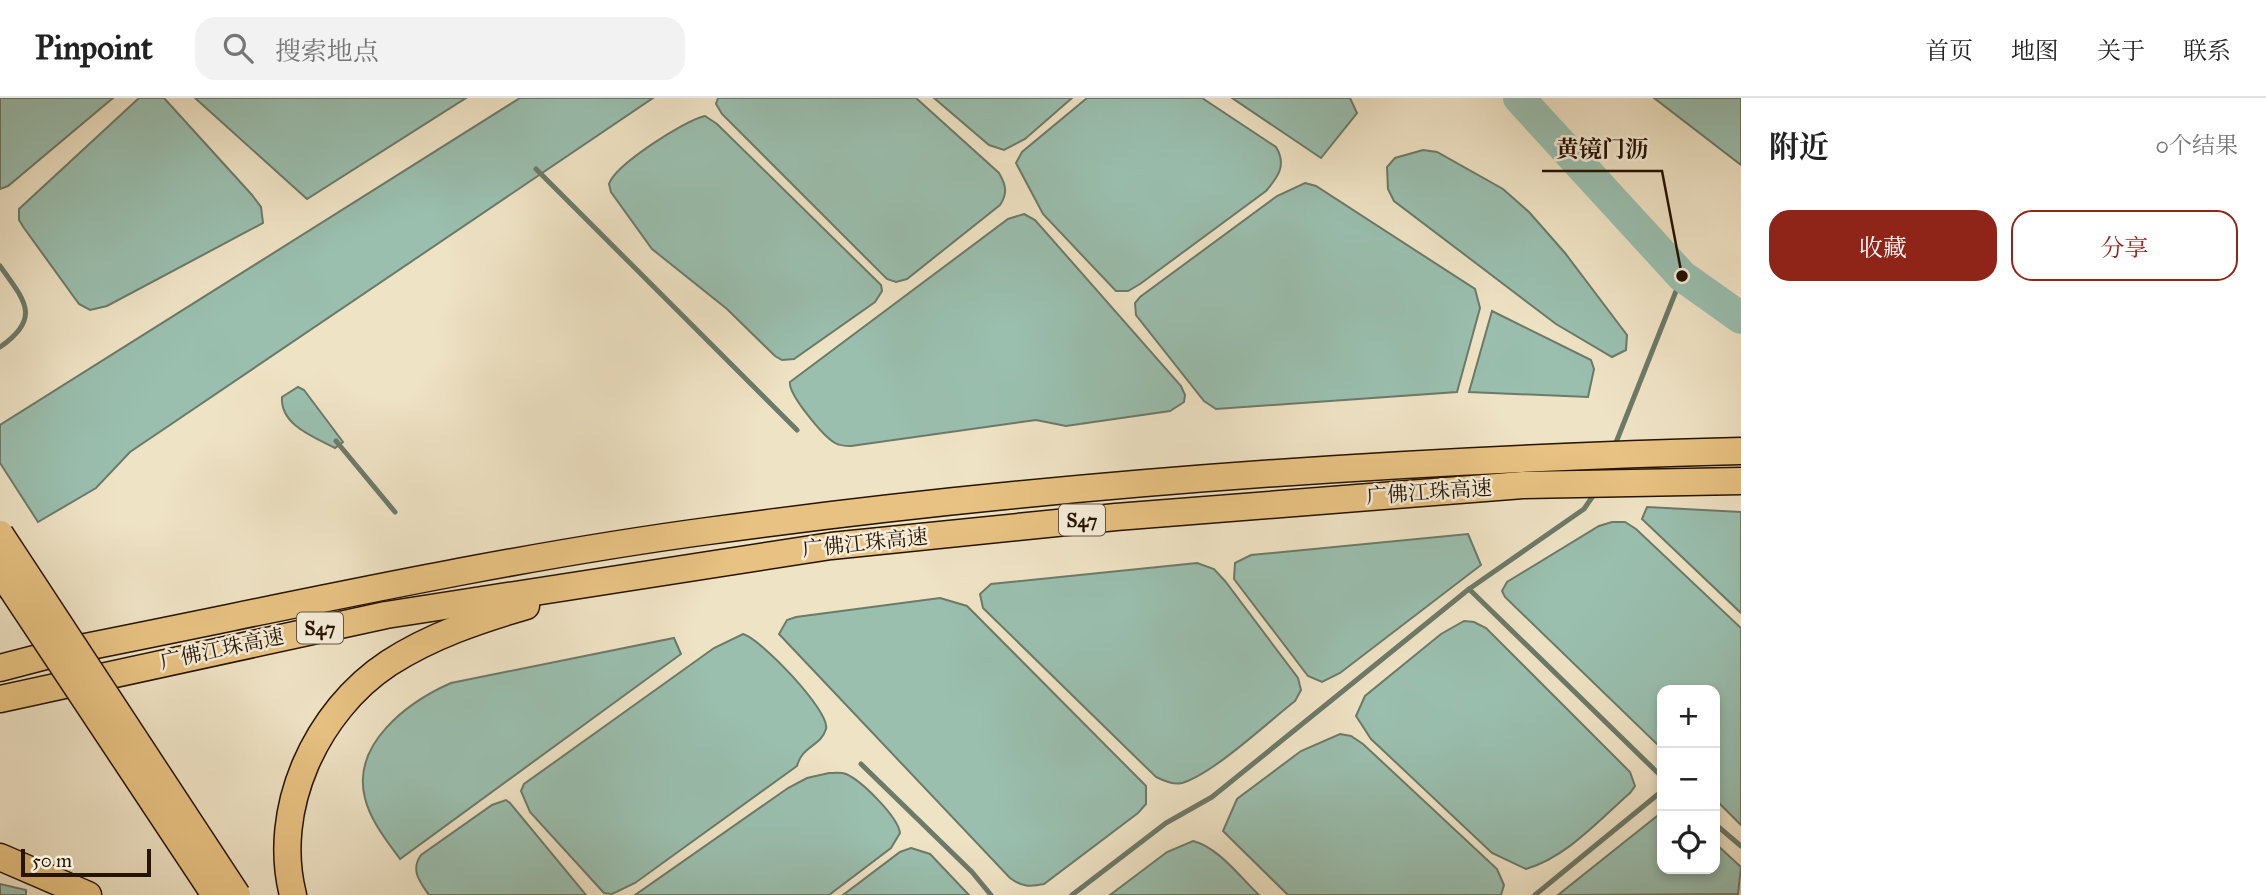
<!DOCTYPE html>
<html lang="zh">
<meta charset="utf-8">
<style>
:root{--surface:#fff;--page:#f2f2f2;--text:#222;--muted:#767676;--line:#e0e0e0;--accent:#8f2418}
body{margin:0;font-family:"IM FELL Great Primer","Noto Serif SC",serif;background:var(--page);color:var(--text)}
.controls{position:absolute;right:21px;bottom:21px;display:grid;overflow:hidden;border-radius:14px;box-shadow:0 4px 10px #0003}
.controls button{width:63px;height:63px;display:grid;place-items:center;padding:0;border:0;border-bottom:2px solid var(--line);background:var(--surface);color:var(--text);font:35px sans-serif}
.scale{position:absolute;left:21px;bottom:18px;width:130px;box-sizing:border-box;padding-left:7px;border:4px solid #261300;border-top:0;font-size:19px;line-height:24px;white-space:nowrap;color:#261300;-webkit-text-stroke:5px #f5edd9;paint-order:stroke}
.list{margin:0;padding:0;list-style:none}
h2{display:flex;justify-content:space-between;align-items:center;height:91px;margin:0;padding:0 28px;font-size:30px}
h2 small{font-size:23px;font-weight:400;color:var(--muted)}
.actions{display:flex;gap:14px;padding:21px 28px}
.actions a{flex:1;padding:16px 0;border:2px solid var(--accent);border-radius:21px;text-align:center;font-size:24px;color:var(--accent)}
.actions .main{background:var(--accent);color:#fff}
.icon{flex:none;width:38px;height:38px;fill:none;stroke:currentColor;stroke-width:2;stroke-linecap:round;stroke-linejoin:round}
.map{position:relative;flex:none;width:1741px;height:797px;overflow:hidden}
header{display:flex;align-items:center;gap:42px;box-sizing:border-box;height:98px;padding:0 35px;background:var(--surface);border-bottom:2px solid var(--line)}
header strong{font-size:33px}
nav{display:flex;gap:38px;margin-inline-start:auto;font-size:24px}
.search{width:490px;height:63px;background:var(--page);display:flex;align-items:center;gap:18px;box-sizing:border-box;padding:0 24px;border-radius:21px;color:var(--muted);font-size:26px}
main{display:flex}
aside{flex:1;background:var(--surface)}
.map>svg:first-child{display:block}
.water{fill:#9abfaf;stroke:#6c7a69;stroke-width:2}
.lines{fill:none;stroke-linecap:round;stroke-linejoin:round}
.stream{stroke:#6c7a69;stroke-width:5}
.river{stroke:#9abfaf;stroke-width:32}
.highway-casing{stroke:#261300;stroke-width:29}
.highway{stroke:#e8c282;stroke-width:26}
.highway-bridge-casing{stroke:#261300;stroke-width:29;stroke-linecap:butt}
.highway-bridge{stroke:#e8c282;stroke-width:26}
.labels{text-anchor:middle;stroke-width:5;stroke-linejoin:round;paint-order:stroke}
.shield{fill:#f5edd9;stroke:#645441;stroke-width:2}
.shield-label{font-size:19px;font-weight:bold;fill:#261300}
.street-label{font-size:21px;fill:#261300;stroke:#f5edd9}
.leader{fill:none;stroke:#261300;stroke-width:2.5}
.callout-dot{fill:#261300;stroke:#f5edd9;stroke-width:2.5}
.callout-label{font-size:23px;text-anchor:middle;font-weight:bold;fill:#261300;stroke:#f5edd9;stroke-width:5;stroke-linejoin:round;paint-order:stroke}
</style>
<header>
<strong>Pinpoint</strong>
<div class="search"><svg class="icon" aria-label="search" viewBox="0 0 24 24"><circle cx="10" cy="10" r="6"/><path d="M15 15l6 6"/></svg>搜索地点</div>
<nav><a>首页</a><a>地图</a><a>关于</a><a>联系</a></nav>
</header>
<main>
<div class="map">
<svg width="1741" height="797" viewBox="0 0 1741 797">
<rect width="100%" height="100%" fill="#efe3c5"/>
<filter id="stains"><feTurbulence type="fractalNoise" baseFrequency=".00286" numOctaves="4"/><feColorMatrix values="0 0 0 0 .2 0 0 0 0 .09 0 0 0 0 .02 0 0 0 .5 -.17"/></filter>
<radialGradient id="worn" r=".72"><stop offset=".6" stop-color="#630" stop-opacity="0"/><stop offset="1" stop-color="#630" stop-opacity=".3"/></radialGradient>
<g class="water">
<path d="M 0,0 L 113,0 L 8,88 L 0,91 Z"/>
<path d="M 139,0 L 164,0 L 252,97 L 261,109 L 263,125 L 107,208 L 90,212 L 79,206 L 24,130 L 19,122 L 19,111 Z"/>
<path d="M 195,0 L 466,0 L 307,101 Z"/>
<path d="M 520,0 L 653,0 L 130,354 L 96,390 L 38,424 L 0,365 L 0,327 Z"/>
<path d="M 718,0 L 916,0 L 999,75 C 1006,87 1008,95 1000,107 L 907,181 L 896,184 L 887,181 L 722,16 L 716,6 Z"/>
<path d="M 934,0 L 1072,0 L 1025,41 L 1004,52 L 989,47 Z"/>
<path d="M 1087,0 L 1202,0 L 1276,49 C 1287,67 1278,79 1266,93 L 1140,186 L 1128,193 L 1116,193 L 1043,116 L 1016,65 L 1022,54 Z"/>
<path d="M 1232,0 L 1350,0 L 1357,15 L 1321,60 Z"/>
<path d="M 1654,0 L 1741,0 L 1741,67 Z"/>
<path d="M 705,18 L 717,26 L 881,187 L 882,193 L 875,204 L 794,261 L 782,262 L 775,258 L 727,211 L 652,151 L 611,94 L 609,86 C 615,67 685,22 705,18 Z"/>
<path d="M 1423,52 L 1437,54 L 1503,91 L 1529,114 L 1565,155 L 1627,237 L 1626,252 L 1612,259 L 1556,226 L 1394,103 L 1388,91 L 1387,69 L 1395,60 Z"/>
<path d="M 1305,85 L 1316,88 L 1475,191 L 1480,210 L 1457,294 L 1216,311 L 1204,303 L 1136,217 L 1135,205 L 1140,199 L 1277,98 Z"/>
<path d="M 1024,116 L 1035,122 L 1181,288 L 1185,297 L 1184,304 L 1170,313 L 1066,328 L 1036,322 L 851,348 C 845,348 840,348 835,345 C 823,338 788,296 790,284 L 1008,121 Z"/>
<path d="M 1492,213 L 1591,262 L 1594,271 L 1588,299 L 1469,294 Z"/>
<path d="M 298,289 L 304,292 L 343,344 L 335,350 C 314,339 280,327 282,299 Z"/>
<path d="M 1647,409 L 1741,414 L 1741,515 L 1642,421 Z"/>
<path d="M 1612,424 L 1625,424 L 1636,431 L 1741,530 L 1741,727 L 1715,701 L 1715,592 L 1662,592 L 1662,651 L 1505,499 L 1502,493 L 1507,484 L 1599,428 Z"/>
<path d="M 1468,436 L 1481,467 L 1340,575 L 1322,584 L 1308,578 L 1234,481 L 1235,465 L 1251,457 Z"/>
<path d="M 1197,465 L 1214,471 L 1225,483 L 1298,580 L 1301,592 L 1295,603 C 1268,624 1213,676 1182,685 C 1173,687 1165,683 1156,679 L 983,510 L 980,496 L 991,486 Z"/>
<path d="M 940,500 L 967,508 L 1146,688 L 1146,706 L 1138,715 L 1044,786 C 1030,789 1022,789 1010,780 L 779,536 L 787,522 L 796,519 Z"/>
<path d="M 1464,523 L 1474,524 L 1486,530 L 1630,674 L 1635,688 L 1630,695 C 1599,722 1567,759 1526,771 L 1492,755 L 1371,641 L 1356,618 L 1365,598 L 1441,536 Z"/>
<path d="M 743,536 C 760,540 831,614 826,631 C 821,648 802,648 797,668 L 635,785 L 612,796 L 604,795 L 530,714 L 521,693 L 524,686 L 714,550 Z"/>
<path d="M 674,540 L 681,556 L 400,761 C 387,743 370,722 365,700 C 351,646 408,604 451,585 Z"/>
<path d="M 1340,636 L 1351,638 L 1363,646 L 1497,771 L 1504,787 L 1501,797 L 1288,797 L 1223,733 L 1237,701 L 1301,653 Z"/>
<path d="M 829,675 C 834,675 841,674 846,676 C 862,683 898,719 900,735 L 891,750 L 829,797 L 635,797 L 788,690 L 807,680 Z"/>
<path d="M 506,702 L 510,705 L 586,797 L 429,797 C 420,784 410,772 421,757 L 492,707 Z"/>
<path d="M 1662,714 L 1662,771 L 1715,771 L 1715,745 L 1741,769 L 1738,796 L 1558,797 Z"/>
<path d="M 1193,743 C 1218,749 1240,779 1259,797 L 1110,797 L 1167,754 Z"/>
<path d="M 911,750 L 930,756 L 969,797 L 843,797 L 900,754 Z"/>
<path d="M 0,786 L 26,792 L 26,797 L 0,797 Z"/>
</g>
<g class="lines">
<g class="stream">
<path d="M 536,71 L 797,332"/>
<path d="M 0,168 C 25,203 42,220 0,249"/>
<path d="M 336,343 L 395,414"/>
<path d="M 1615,347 L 1682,178"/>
<path d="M 1469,491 L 1662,679"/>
<path d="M 861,666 L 972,774 L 991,797"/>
<path d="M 1715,726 L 1741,748"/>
<path d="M 1072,797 L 1166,725 L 1212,699 L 1469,491 L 1584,411 L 1595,395"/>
<path d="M 1535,797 L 1662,693"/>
</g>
<path class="river" d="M 1519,0 L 1682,178 L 1741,220"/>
<g class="highway-casing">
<g id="highway">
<path d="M 0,570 L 65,553 C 279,511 492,462 708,433 C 1051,386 1395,362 1741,353"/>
<path d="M 0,601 L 386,517 L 831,448 L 1116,419 L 1523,387 L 1741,383"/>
<path d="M 0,759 L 88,797"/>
<path d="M 293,797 C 271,711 316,613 389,565 C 431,538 478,522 526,508"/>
</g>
</g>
<use href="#highway" class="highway"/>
<g class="highway-bridge-casing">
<g id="highway-bridge">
<path d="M 0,436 L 237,797"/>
<path d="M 0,473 L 215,797"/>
</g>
</g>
<use href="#highway-bridge" class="highway-bridge"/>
</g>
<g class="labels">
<g class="shield">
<rect x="1059" y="406.5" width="46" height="31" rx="5"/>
<rect x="297" y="514.5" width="46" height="31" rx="5"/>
</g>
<g class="shield-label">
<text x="1082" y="429">S47</text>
<text x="320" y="537">S47</text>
</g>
<g class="street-label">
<text transform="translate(1429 394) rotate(-4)" y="7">广佛江珠高速</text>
<text transform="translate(865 445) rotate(-6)" y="7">广佛江珠高速</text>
<text transform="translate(222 551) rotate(-12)" y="7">广佛江珠高速</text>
</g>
</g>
<path class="leader" d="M1682 178L1662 73H1542"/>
<circle class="callout-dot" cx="1682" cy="178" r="7"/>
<g class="callout-label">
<text x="1602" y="59">黄镜门沥</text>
</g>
<rect width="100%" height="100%" filter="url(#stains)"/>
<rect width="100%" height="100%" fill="url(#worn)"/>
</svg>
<div class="controls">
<button>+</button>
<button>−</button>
<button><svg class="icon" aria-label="locate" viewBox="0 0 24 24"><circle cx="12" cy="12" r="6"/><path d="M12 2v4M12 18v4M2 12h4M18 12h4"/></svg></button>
</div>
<div class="scale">50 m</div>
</div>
<aside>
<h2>附近<small>0个结果</small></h2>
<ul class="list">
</ul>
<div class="actions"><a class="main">收藏</a><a>分享</a></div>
</aside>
</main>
